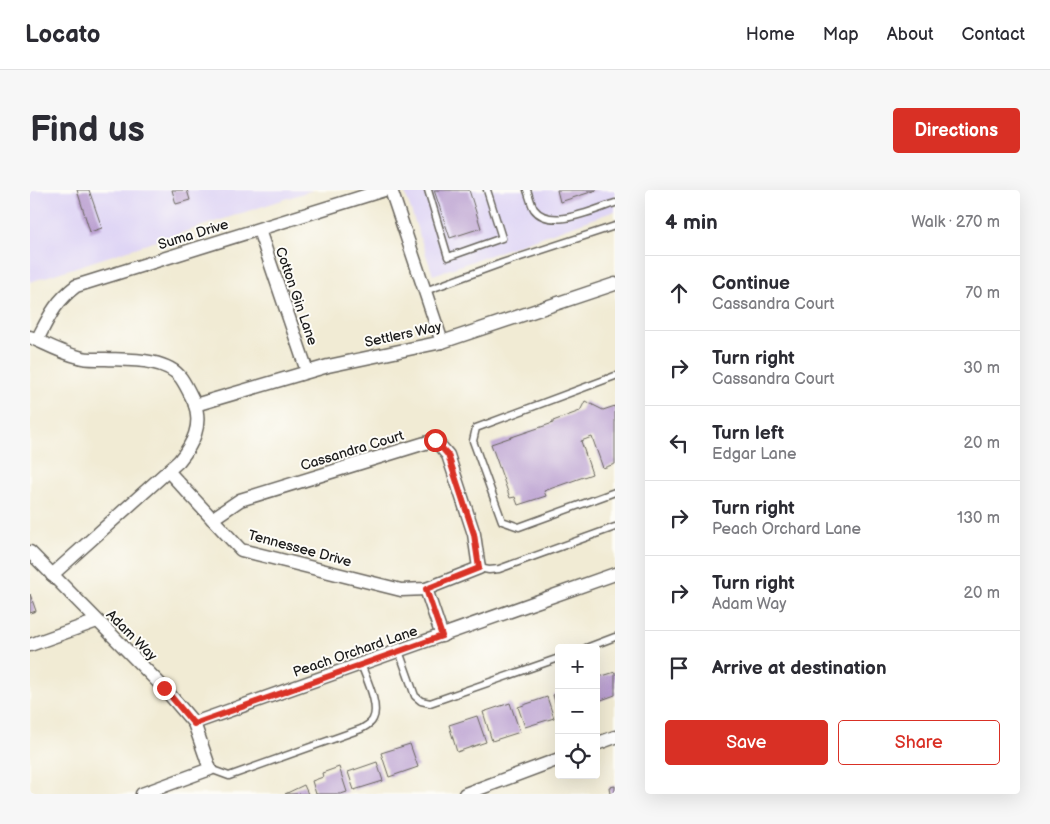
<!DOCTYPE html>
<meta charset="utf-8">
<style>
:root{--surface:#fff;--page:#f7f7f7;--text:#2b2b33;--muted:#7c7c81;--line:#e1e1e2;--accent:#d93025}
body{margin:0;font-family:"Balsamiq Sans",sans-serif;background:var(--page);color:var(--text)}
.controls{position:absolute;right:15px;bottom:15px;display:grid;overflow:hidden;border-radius:5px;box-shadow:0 5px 20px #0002}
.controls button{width:45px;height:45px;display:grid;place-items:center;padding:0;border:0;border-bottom:1px solid var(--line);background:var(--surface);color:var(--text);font:25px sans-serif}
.stop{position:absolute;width:15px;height:15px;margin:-11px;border:4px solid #d93025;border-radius:50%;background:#fff}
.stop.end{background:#d93025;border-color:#fff;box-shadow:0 1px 5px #0008}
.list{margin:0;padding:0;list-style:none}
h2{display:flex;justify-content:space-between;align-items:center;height:65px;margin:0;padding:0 20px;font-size:21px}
h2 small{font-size:16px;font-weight:400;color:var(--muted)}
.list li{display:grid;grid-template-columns:32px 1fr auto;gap:15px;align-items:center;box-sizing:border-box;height:75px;padding:0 20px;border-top:1px solid var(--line)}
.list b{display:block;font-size:19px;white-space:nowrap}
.list p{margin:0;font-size:16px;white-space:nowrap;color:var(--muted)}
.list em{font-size:16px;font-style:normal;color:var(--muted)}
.actions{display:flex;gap:10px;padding:15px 20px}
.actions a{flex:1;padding:11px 0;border:1px solid var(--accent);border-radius:5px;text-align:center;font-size:18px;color:var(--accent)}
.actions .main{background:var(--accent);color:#fff}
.icon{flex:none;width:28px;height:28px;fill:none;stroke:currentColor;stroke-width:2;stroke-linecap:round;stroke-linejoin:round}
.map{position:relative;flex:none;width:585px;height:604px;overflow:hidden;border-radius:5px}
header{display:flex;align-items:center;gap:30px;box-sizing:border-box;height:70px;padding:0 25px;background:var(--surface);border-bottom:1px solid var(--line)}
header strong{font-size:24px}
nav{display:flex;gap:28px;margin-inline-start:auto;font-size:18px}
.intro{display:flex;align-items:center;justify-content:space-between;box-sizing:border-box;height:120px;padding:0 30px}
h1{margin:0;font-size:35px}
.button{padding:12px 22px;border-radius:5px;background:var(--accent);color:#fff;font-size:18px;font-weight:700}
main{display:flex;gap:30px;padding:0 30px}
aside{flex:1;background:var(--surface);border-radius:5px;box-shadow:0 5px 20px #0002}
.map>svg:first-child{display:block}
.built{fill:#dfd5f5}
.building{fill:#b79bcf}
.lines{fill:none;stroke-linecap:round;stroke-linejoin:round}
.service-casing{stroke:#67645c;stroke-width:9}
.minor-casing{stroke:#67645c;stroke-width:15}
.service{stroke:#fff;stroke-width:6}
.minor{stroke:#fff;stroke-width:12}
.route{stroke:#d93025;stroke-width:6}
.labels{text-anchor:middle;stroke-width:4;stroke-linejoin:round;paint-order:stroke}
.street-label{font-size:14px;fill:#1c1c1c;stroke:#fdfcf7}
</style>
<header>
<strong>Locato</strong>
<nav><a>Home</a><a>Map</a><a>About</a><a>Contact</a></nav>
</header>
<div class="intro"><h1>Find us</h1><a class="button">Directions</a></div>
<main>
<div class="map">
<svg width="585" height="604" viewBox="0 0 585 604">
<rect width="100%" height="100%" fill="#fdfcf7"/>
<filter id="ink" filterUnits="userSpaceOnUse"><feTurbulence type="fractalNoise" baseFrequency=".02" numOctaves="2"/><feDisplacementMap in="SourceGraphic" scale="10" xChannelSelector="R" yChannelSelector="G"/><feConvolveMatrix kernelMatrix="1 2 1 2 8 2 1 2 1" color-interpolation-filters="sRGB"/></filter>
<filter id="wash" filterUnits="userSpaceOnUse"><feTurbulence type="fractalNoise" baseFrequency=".0096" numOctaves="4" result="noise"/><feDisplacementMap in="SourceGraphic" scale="20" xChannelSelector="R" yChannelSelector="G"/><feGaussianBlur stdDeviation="1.12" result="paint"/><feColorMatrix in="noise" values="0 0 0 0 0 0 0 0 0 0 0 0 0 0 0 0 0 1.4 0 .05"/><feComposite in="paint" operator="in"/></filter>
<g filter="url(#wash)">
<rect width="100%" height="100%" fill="#f1ebd4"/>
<g class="built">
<path d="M 0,0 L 283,0 L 0,92 Z"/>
<path d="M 374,0 L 585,0 L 585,21 L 403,85 Z"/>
</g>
<g id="blocks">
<g class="building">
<path d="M 47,0 L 59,0 L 72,38 L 60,42 Z"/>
<path d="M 142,0 L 157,0 L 160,10 L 146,14 Z"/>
<path d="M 404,0 L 439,0 L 451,38 L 420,48 Z"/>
<path d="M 527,0 L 567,0 L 530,12 Z"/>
<path d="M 555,211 L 573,220 L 585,216 L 585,274 L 573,278 L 562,247 L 551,251 L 562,284 L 514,301 L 516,306 L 488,315 L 485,307 L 480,308 L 461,254 L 523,233 L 523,231 L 550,221 Z"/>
<path d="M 0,404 L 6,421 L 0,423 Z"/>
<path d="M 585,482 L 585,505 L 566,512 L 566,488 Z"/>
<path d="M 529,503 L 529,522 L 528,522 L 523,505 Z"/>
<path d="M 517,507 L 524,528 L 495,537 L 488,517 Z"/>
<path d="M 480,513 L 490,542 L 462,551 L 453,522 Z"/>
<path d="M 447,526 L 456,552 L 427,562 L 419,535 Z"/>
<path d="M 380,554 L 388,577 L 359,587 L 351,563 Z"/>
<path d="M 347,572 L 353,591 L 324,600 L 318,582 Z"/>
<path d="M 309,577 L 317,602 L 311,604 L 286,604 L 282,591 L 293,587 L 292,583 Z"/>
<path d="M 274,595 L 278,604 L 255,604 Z"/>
<path d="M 585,596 L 585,604 L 580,604 L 579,597 Z"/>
</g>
</g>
</g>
<g filter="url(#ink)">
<use href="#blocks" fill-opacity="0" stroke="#67645c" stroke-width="1"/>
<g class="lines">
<g class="service-casing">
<g id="service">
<path d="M 398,0 L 418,67 L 472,48 L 457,0"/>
<path d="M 497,0 C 499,5 501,14 504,19 C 520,41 565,19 585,13"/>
<path d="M 395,101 L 472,73 L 585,36"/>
<path d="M 585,186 L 446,238 L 443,251 L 472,331 L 489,337 L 585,302"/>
<path d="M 449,378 L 459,380 L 469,379 L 585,337"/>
<path d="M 556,458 L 585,447"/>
<path d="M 369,461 L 385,506 L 391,511 L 400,513 L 529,468"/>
<path d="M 180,579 L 199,586 L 331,539 C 336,536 341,534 343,529 C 350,516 336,488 331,474"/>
</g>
</g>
<g class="minor-casing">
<g id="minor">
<path d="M 361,0 L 412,152"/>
<path d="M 229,40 L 277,181"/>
<path d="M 0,147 C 16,154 32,163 49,167 C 57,170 68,169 76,169 C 98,170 137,168 151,188 C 156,195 160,204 164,212 C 173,235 163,254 149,271 L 22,385"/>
<path d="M 7,150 C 19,127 25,112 46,96 L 354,0"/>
<path d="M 165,215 L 298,176 L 412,152 L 585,94"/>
<path d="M 138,281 L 211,360 L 371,400 L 396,399 L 449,378 L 444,344 L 418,265 L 405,250 L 210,310 L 182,329"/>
<path d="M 0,362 L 134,498 L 164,533 L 585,384"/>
<path d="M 396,399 L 412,446"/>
<path d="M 0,455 L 67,431"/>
<path d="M 566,554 L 585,547"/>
<path d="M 112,604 L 180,579 L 164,533"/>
<path d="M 435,604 L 529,569"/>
</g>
</g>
<use href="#service" class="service"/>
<use href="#minor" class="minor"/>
</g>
</g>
<g class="lines" filter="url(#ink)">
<path class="route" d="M 134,498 L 164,534 L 412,446 L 396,399 L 449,378 L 444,344 L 418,265 L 405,250"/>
</g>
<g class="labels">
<g class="street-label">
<text transform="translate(163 44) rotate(-17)" y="5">Suma Drive</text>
<text transform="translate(267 106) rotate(71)" y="5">Cotton Gin Lane</text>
<text transform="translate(373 144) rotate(-12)" y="5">Settlers Way</text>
<text transform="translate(322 260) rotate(-17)" y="5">Cassandra Court</text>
<text transform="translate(270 358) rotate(15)" y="5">Tennessee Drive</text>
<text transform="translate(102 445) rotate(45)" y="5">Adam Way</text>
<text transform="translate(325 461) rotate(-19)" y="5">Peach Orchard Lane</text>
</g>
</g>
</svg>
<div class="controls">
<button>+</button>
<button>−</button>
<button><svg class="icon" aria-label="locate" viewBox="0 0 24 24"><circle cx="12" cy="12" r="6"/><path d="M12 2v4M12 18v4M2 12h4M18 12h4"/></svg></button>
</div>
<div class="stop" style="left:405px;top:250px"></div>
<div class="stop end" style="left:134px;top:498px"></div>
</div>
<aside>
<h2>4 min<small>Walk · 270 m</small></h2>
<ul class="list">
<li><svg class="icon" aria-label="ahead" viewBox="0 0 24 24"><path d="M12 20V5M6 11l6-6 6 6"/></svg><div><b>Continue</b><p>Cassandra Court</p></div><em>70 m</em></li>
<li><svg class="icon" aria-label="right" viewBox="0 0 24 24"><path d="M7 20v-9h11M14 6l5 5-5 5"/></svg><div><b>Turn right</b><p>Cassandra Court</p></div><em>30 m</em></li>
<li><svg class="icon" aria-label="left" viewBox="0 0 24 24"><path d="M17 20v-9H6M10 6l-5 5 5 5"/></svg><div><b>Turn left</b><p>Edgar Lane</p></div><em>20 m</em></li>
<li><svg class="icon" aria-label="right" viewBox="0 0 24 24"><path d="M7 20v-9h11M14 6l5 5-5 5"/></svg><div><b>Turn right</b><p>Peach Orchard Lane</p></div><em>130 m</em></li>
<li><svg class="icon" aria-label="right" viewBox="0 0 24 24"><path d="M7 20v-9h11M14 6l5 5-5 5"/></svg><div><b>Turn right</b><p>Adam Way</p></div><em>20 m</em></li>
<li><svg class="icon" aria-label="arrive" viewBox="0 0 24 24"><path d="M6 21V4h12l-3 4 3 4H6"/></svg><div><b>Arrive at destination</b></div></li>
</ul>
<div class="actions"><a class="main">Save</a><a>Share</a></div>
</aside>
</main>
